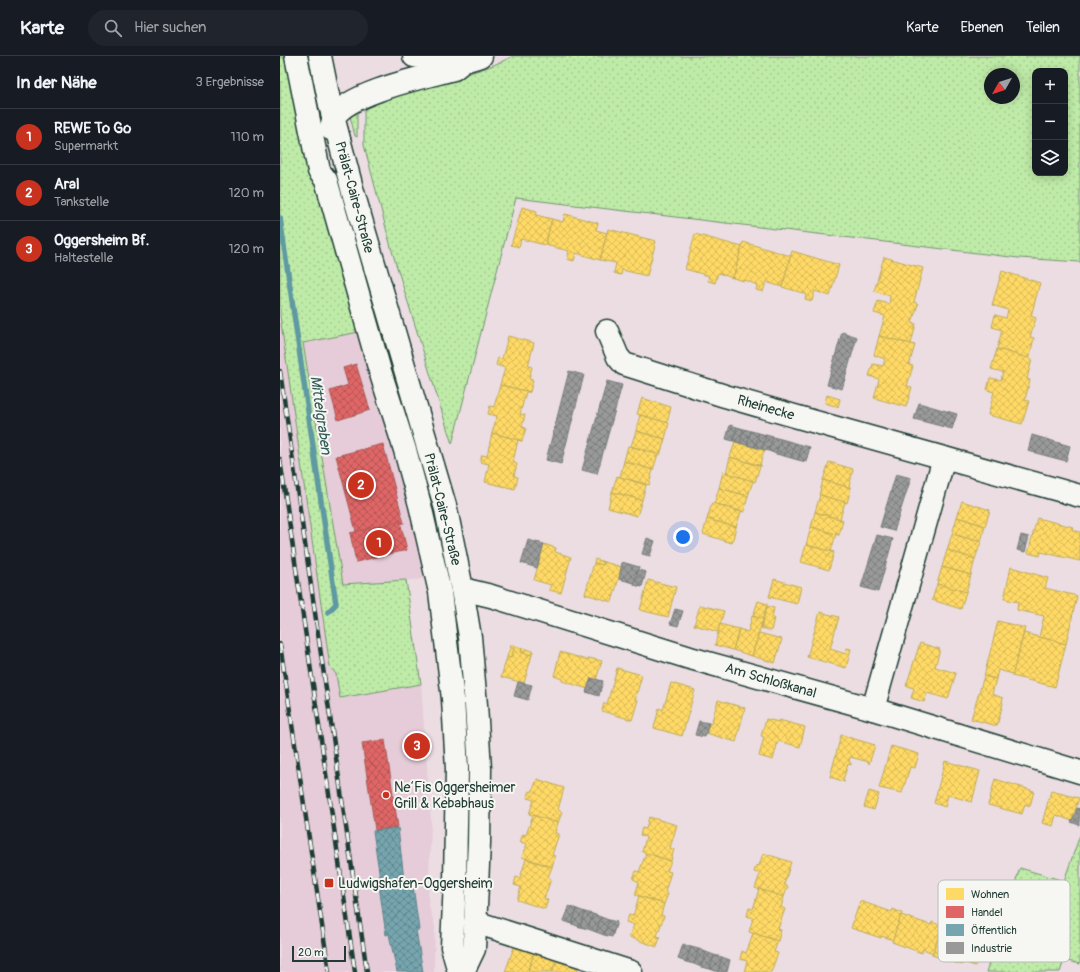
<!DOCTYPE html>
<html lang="de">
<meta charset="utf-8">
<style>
:root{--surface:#171b24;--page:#20242c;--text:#f1f3f6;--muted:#9ea1a6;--line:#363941;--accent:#c8321e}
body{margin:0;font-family:Pangolin,sans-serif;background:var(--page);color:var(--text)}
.controls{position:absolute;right:12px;top:12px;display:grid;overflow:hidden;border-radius:8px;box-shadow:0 2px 10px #0003}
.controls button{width:36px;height:36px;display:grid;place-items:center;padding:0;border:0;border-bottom:1px solid var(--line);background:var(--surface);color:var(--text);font:20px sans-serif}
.compass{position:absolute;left:704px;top:12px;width:36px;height:36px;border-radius:50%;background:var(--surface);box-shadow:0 2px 10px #0003;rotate:231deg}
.scale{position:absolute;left:12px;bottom:10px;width:54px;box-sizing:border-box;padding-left:4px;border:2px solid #1f3d34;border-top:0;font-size:11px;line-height:14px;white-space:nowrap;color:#1f3d34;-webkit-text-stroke:3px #f6f6f2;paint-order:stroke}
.you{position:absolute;left:403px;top:481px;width:14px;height:14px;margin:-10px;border:3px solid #fff;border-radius:50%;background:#1a73e8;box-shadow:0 0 0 6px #1a73e833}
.badge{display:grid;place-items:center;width:26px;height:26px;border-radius:50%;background:var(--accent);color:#fff;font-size:13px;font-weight:700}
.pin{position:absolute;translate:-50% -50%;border:2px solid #fff;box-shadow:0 1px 4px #0006}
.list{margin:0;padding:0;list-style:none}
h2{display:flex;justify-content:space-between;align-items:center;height:52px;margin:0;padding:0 16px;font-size:17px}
h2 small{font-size:13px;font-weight:400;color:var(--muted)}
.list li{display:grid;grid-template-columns:26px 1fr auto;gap:12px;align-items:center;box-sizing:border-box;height:56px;padding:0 16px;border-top:1px solid var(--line)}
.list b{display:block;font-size:15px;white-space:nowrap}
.list p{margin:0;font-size:13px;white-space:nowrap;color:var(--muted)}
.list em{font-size:13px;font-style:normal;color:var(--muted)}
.icon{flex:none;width:22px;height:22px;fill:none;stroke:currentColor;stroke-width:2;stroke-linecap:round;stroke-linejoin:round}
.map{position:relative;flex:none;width:800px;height:916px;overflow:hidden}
header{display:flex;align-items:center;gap:24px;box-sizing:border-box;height:56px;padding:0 20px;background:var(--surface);border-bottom:1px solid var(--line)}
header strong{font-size:19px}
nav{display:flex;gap:22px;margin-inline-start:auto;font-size:14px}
.search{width:280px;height:36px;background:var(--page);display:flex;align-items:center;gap:10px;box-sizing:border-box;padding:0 14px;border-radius:22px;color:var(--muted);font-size:15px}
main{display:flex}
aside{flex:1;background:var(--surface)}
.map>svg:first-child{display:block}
.built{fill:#e5ccd8}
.grass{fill:url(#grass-dots);stroke:#6f946e;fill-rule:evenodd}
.homes{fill:url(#homes-cross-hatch);stroke:#bcaa57}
.shops{fill:url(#shops-cross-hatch);stroke:#a65a57}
.public{fill:url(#public-cross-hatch);stroke:#5c868a}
.industry{fill:url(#industry-cross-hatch);stroke:#747d7b}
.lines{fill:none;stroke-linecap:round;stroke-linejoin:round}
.stream{stroke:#5f99a1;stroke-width:5.5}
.street-casing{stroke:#1f3d34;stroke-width:25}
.secondary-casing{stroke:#1f3d34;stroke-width:25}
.street{stroke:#f6f6f2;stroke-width:22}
.secondary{stroke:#f6f6f2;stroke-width:22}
.rail-casing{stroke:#1f3d34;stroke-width:4.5}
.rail{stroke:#f6f6f2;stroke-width:3;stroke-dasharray:9;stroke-linecap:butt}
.poi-dot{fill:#c8321e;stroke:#f6f6f2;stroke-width:1.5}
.labels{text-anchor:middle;stroke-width:4;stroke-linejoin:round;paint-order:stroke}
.street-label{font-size:14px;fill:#1f3d34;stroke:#f6f6f2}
.poi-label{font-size:14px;fill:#1f3d34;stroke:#f6f6f2;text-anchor:start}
.water-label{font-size:15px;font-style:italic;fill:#345c58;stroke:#f6f6f2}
.key{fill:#f6f6f2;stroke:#b6beb9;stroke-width:1}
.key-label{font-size:11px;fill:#1f3d34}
</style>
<header>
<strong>Karte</strong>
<div class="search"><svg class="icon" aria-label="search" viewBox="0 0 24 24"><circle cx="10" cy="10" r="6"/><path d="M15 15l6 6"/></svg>Hier suchen</div>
<nav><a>Karte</a><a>Ebenen</a><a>Teilen</a></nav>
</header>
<main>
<aside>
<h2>In der Nähe<small>3 Ergebnisse</small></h2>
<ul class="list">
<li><span class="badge">1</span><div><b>REWE To Go</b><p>Supermarkt</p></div><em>110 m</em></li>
<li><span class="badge">2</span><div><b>Aral</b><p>Tankstelle</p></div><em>120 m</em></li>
<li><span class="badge">3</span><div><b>Oggersheim Bf.</b><p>Haltestelle</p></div><em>120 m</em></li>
</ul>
</aside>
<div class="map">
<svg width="800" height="916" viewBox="0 0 800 916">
<defs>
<pattern id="grass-dots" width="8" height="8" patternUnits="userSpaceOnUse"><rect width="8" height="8" fill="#bfeba8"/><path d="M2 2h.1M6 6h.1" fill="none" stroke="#a4ca91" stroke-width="1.8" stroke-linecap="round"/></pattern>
<pattern id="homes-cross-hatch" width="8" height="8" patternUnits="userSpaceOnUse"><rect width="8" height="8" fill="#ffd966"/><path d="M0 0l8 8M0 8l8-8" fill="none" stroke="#dabb59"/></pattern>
<pattern id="shops-cross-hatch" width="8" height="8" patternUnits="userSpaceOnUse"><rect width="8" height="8" fill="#e06666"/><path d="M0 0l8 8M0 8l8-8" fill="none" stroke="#b55555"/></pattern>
<pattern id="public-cross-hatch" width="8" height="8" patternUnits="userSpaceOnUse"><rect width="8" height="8" fill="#76a5af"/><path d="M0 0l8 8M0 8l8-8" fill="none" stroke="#60888f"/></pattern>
<pattern id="industry-cross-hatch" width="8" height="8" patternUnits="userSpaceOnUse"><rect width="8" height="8" fill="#999"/><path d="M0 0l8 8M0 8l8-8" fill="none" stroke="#7c7e7e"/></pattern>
</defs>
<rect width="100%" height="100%" fill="#ecdde3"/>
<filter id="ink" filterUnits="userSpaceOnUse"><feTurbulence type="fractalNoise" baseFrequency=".025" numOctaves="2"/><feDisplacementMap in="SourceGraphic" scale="8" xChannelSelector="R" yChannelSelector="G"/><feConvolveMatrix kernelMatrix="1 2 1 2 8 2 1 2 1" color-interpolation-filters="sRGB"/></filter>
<g filter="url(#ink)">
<g class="built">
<path d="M 0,260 L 50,611 L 56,618 L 60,642 L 141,628 L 151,766 L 148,847 L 155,870 L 154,916 L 0,916 Z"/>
<path d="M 79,276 L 108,376 L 132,462 L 145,523 L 63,528 L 23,287 Z"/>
</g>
<g class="grass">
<path d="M 0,0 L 6,0 L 79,276 L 23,287 L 63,528 L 126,524 L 141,628 L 60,642 L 56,618 L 50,611 L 0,260 Z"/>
<path d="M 233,0 L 800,0 L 800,206 L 739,202 L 236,142 L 172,388 L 112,195 L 84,89 L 84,50 C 101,43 119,37 136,31 C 169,21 202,17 233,0 ZM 755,15 L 785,15 L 785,117 L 755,117 ZM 710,18 L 734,18 L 734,42 L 710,42 Z"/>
<path d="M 77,53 L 77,81 L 75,80 L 70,60 Z"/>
<path d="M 800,779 L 800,908 L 784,904 L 780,916 L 706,916 L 740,812 L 784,825 Z"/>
</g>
<g class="homes">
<path d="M 242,151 L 257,155 L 256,159 L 272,163 L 265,189 L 241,183 L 239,191 L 231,189 Z"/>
<path d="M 285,158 L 318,167 L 316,174 L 327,177 L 320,204 L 296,197 L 294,205 L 287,203 L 289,195 L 265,189 L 272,163 L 283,166 Z"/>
<path d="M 328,173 L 376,185 L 367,220 L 342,214 L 341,219 L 334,217 L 336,207 L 320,204 Z"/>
<path d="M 415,178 L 462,191 L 453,222 L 438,217 L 435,227 L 428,225 L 429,220 L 405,213 Z"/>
<path d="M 463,186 L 511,200 L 502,231 L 486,226 L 483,236 L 476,234 L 477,229 L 465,224 L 464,225 L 453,222 Z"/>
<path d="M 512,195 L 559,209 L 550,240 L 535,235 L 532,245 L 525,243 L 526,238 L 502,231 Z"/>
<path d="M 604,201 L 643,212 L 634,246 L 638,248 L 632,267 L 636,268 L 631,288 L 599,280 L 605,260 L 594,257 L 598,245 L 609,248 L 610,240 L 594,235 Z"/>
<path d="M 722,215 L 760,227 L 751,260 L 756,262 L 750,281 L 754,282 L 749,303 L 717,293 L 722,274 L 712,271 L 715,259 L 726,262 L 728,254 L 712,249 Z"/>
<path d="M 228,280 L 254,287 L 248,310 L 252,311 L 249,323 L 253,324 L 250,336 L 220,329 L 225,312 L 216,309 L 218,302 L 222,303 Z"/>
<path d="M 599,280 L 635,289 L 629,309 L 633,310 L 627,330 L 632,331 L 626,351 L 594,342 L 599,323 L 589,320 L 593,308 L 603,310 L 605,303 L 594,299 Z"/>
<path d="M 717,293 L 752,303 L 747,323 L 750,324 L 745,344 L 749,345 L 742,368 L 708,359 L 714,336 L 707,334 L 710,322 L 721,324 L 723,316 L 711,313 Z"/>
<path d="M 220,329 L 250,336 L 246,336 L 240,358 L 245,359 L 242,371 L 246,372 L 242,385 L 212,377 L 217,360 L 208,358 L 210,350 L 214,351 Z"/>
<path d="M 547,339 L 560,343 L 558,351 L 545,347 Z"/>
<path d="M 362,342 L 391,351 L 387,367 L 357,358 Z"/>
<path d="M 360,359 L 389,367 L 385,383 L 356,375 Z"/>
<path d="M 356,375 L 385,383 L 380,399 L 351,390 Z"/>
<path d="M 212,377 L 242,385 L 238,384 L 233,406 L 237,408 L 234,420 L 238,421 L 235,433 L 205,426 L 209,408 L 200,406 L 202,399 L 207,400 Z"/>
<path d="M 455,386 L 486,395 L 484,395 L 480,409 L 482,410 L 450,401 Z"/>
<path d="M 348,390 L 378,398 L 373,414 L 344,405 Z"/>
<path d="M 450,401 L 480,410 L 475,426 L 446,417 Z"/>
<path d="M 344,405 L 373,414 L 369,429 L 340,421 Z"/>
<path d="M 549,406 L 573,413 L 569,431 L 571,432 L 543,424 Z"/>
<path d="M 443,416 L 473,425 L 468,440 L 439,432 Z"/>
<path d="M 337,420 L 366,429 L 362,444 L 332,436 Z"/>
<path d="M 543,424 L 571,432 L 567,447 L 539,439 Z"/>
<path d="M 439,432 L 468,440 L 464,456 L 434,448 Z"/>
<path d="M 332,436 L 362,444 L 357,460 L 328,452 Z"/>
<path d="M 540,439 L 565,446 L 560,463 L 563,464 L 535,456 Z"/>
<path d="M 682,445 L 710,454 L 705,470 L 677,461 Z"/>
<path d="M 432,447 L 461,456 L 456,471 L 427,463 Z"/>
<path d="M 535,456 L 563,464 L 559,479 L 531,471 Z"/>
<path d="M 677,461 L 705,470 L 701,486 L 672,478 Z"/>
<path d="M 757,462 L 793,471 L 792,474 L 800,476 L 800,505 L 761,496 L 760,500 L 748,497 Z"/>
<path d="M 427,463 L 456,471 L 452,487 L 423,478 Z"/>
<path d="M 531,471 L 559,479 L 556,478 L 551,495 L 554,496 L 526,489 Z"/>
<path d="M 672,478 L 701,486 L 695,503 L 667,494 Z"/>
<path d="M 264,488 L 276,492 L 275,496 L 291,501 L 281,537 L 269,534 L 271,529 L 254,524 Z"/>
<path d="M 526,489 L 554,496 L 549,514 L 521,506 Z"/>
<path d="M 667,494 L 695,503 L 691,519 L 662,511 Z"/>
<path d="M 315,503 L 324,506 L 323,509 L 314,507 Z"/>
<path d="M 324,506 L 342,511 L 332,546 L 305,538 L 314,507 L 323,509 Z"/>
<path d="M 662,511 L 691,519 L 686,536 L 657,528 Z"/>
<path d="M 731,511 L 768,522 L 765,532 L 797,540 L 786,588 L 759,581 L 764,560 L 737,554 L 738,546 L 724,543 Z"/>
<path d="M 494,523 L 521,531 L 517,548 L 489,541 Z"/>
<path d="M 368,524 L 396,531 L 388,561 L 360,554 Z"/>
<path d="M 657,528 L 686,536 L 681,553 L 652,544 Z"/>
<path d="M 478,545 L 487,548 L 483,563 L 473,560 Z"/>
<path d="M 420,549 L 444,555 L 438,576 L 414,569 Z"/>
<path d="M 487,550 L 494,552 L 492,562 L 494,562 L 491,575 L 481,572 Z"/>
<path d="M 540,556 L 559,561 L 550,593 L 566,598 L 567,592 L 571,593 L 566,612 L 527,601 Z"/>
<path d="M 472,560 L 483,563 L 472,600 L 453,594 L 459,573 L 468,576 Z"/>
<path d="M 718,565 L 745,572 L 733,618 L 718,614 L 716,623 L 704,620 Z"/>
<path d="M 440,568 L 459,573 L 453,594 L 435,589 Z"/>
<path d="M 479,577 L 502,583 L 495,607 L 472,600 Z"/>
<path d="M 744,577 L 786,588 L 775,631 L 732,620 Z"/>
<path d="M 640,587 L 660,593 L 655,611 L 676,617 L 668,643 L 647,637 L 644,646 L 631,642 L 634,632 L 626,630 Z"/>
<path d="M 231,589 L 235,590 L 231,602 L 227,601 Z"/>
<path d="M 235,590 L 242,592 L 241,596 L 252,599 L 244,627 L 221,621 L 227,601 L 231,602 Z"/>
<path d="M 242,592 L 253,595 L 252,599 L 241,596 Z"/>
<path d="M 280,596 L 308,604 L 309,602 L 322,605 L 316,624 L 311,622 L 308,633 L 282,625 L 282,623 L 274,620 Z"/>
<path d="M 337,612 L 362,619 L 355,644 L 358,644 L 352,664 L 322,655 L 324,647 L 327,648 Z"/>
<path d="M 704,620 L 716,623 L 712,638 L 723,642 L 722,647 L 723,647 L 717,670 L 691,663 Z"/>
<path d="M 391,627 L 415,634 L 402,680 L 374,672 L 379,652 L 383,654 Z"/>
<path d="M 438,644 L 465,652 L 456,686 L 426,677 L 429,667 L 431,668 Z"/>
<path d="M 486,663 L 499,666 L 499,664 L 525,671 L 520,691 L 498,685 L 493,704 L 479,700 L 484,681 L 481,680 Z"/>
<path d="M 561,679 L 595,689 L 589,708 L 589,706 L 570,701 L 569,706 L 571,707 L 571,709 L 568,708 L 563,724 L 565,726 L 550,721 Z"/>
<path d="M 611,690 L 639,698 L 635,712 L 630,711 L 622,737 L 599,732 Z"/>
<path d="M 665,705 L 700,715 L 692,746 L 668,739 L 665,751 L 654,747 Z"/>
<path d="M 257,723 L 284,732 L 278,754 L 282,756 L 278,767 L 249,758 L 254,744 L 247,742 L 250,735 L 252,736 Z"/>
<path d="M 715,723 L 754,735 L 750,750 L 745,748 L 742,758 L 708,749 Z"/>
<path d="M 589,735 L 599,738 L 594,754 L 584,751 Z"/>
<path d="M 771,735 L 799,742 L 792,765 L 776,759 L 773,770 L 762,767 Z"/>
<path d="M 253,759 L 278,767 L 275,777 L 279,778 L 272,799 L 275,800 L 272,811 L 242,801 L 247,788 L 240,786 L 243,778 L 246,779 Z"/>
<path d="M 369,761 L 397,769 L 390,792 L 394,793 L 391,805 L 362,796 L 366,781 L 360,779 L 362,772 L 366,773 Z"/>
<path d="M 366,797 L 391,805 L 387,815 L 391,816 L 385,836 L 388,838 L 384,848 L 355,839 L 359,826 L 353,823 L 356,815 L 359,816 Z"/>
<path d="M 483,797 L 511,806 L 504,829 L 508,830 L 504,841 L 475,832 L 480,818 L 474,816 L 476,809 L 479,810 Z"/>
<path d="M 246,803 L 272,811 L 268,821 L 271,823 L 264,843 L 268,844 L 265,853 L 237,844 L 241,831 L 234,829 L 236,821 L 240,822 Z"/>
<path d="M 479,833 L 504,841 L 501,851 L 505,853 L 498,873 L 501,874 L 498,885 L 469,876 L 473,862 L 467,860 L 469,852 L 473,853 Z"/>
<path d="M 359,840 L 384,848 L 381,859 L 384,860 L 377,880 L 380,881 L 377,891 L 349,881 L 354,869 L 346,866 L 349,859 L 353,860 Z"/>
<path d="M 580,845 L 612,856 L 613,853 L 622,857 L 613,884 L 602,880 L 601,882 L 571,872 Z"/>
<path d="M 621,859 L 651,869 L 652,866 L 662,870 L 653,897 L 643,893 L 642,897 L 612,886 Z"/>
<path d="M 661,872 L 693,883 L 694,879 L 705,883 L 695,910 L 683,906 L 682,909 L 652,899 Z"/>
<path d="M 473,877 L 498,885 L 494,896 L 498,897 L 491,916 L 464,916 L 467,905 L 460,903 L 462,895 L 466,897 Z"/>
<path d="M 234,891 L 254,897 L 248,916 L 225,916 Z"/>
<path d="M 254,897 L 276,905 L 272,916 L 248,916 Z"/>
<path d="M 276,905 L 298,912 L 297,916 L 272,916 Z"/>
</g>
<g class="shops">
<path d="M 76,308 L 90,354 L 58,364 L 50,335 L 68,329 L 63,312 Z"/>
<path d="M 103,388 L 124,467 L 77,479 L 56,400 Z"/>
<path d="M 120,465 L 127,494 L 76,506 L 70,477 Z"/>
<path d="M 105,684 L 118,771 L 95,774 L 82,687 Z"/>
</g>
<path class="public" d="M 118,772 L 124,823 L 132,822 L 139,874 L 136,874 L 143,916 L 117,916 L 109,878 L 106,879 L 99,829 L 101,829 L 93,775 Z"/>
<g class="industry">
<path d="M 562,276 L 577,281 L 562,333 L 547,329 Z"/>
<path d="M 289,315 L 304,319 L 281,408 L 266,404 Z"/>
<path d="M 327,325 L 342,329 L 317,418 L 302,414 Z"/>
<path d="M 639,347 L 677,358 L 672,373 L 634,363 Z"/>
<path d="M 450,369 L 457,371 L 453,385 L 446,383 Z"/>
<path d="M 457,371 L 464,373 L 460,387 L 453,385 Z"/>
<path d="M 464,373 L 471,375 L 467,389 L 460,387 Z"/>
<path d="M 471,375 L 479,377 L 475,391 L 467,389 Z"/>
<path d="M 479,377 L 486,379 L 482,393 L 475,391 Z"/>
<path d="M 486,379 L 493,381 L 489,395 L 482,393 Z"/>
<path d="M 752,379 L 790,390 L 786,405 L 748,395 Z"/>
<path d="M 493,381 L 501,383 L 496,398 L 489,395 Z"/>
<path d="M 501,383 L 508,385 L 504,400 L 496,398 Z"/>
<path d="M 508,385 L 515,387 L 511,402 L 504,400 Z"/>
<path d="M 515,387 L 522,389 L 518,404 L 511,402 Z"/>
<path d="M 522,389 L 530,391 L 526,406 L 518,404 Z"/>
<path d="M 616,418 L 631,422 L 614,475 L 600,471 Z"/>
<path d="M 597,479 L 613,483 L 598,536 L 581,531 Z"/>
<path d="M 741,479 L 749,481 L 745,496 L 737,494 Z"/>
<path d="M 367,482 L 375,485 L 370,500 L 362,498 Z"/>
<path d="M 248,484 L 264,488 L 257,512 L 241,507 Z"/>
<path d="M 342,506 L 359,511 L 354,527 L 339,523 Z"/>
<path d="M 358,514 L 366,516 L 362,531 L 354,529 Z"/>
<path d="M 395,553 L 403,555 L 398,570 L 390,568 Z"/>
<path d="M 311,622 L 323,625 L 319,640 L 306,636 Z"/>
<path d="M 238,626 L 252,629 L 248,644 L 234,640 Z"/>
<path d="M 419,665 L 429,667 L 425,681 L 415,679 Z"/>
<path d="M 797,752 L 800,753 L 799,769 L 791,766 L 795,759 Z"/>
<path d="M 289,850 L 297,853 L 292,868 L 284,865 Z"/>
<path d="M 297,853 L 305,856 L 300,871 L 292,868 Z"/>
<path d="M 305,856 L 313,858 L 308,873 L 300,871 Z"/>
<path d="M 313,858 L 321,861 L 316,876 L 308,873 Z"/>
<path d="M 321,861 L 329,864 L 324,879 L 316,876 Z"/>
<path d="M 329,864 L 337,866 L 332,881 L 324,879 Z"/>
<path d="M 403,888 L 411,891 L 406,906 L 398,903 Z"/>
<path d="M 411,891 L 419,893 L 414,908 L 406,906 Z"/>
<path d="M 419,893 L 426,896 L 421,911 L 414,908 Z"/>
<path d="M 426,896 L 434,899 L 430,913 L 421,911 Z"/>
<path d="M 434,899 L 442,901 L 438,916 L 430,913 Z"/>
<path d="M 442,901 L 450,904 L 447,916 L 438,916 Z"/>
</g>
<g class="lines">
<path class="stream" d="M 0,162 L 56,548 L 48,556"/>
<g class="street-casing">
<g id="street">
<path d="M 327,275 L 338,301 L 344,308 L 445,340 L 532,365 L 800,440"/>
<path d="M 182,533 L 211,540 L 410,602 L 593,653 L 800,716"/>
<path d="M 593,653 L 664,402"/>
<path d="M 195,866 L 351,916"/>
</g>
</g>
<g class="secondary-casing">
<g id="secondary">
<path d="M 16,0 L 39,115 L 46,124 L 100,315 L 125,394 L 140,449 L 160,536 L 173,643 L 177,713 L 175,825 L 172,891 L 179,916"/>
<path d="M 40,0 L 50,49 L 73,136 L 166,453 L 182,533 L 190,581 L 196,649 L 200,713 L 199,787 L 194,893 L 183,916"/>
<path d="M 134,0 L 154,2 L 170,0 L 184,5"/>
<path d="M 51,73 C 52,70 52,65 54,61 C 70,36 145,21 174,13 L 184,5 L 201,0"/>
</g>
</g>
<use href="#street" class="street"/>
<use href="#secondary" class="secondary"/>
<g class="rail-casing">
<g id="rail">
<path d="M 0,315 L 87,916"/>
<path d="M 0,403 L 75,916"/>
<path d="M 0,588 L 49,916"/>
</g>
</g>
<use href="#rail" class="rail"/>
</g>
</g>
<g class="poi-dot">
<circle cx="106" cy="739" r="4"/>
<rect x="44" y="822" width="10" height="10" rx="2"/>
</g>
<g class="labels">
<g class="street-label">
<text transform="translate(75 141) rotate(75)" y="5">Prälat-Caire-Straße</text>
<text transform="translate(486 351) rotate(16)" y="5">Rheinecke</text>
<text transform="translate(163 453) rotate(76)" y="5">Prälat-Caire-Straße</text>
<text transform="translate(491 624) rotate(16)" y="5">Am Schloßkanal</text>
</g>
<g class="poi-label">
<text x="114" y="736">Ne‘Fis Oggersheimer<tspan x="114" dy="16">Grill &amp; Kebabhaus</tspan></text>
<text x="58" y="832">Ludwigshafen-Oggersheim</text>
</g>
<g class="water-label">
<text transform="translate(41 359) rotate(82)" y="5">Mittelgraben</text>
</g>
</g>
<rect x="658" y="824" width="132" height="82" rx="6" class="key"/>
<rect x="666" y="832" width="18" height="12" fill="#ffd966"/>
<rect x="666" y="850" width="18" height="12" fill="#e06666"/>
<rect x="666" y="868" width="18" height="12" fill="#76a5af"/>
<rect x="666" y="886" width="18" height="12" fill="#999"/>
<g class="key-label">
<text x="691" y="842">Wohnen</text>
<text x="691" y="860">Handel</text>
<text x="691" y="878">Öffentlich</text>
<text x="691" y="896">Industrie</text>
</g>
</svg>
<div class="controls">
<button>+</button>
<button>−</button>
<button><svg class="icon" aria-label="layers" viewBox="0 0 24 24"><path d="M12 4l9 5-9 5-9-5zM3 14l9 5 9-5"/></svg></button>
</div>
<svg class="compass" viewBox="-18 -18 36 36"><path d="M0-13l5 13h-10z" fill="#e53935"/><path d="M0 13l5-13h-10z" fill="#9ea1a6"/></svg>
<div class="scale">20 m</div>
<div class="you"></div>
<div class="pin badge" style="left:99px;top:487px">1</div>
<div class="pin badge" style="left:81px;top:429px">2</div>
<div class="pin badge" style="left:137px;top:690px">3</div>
</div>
</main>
